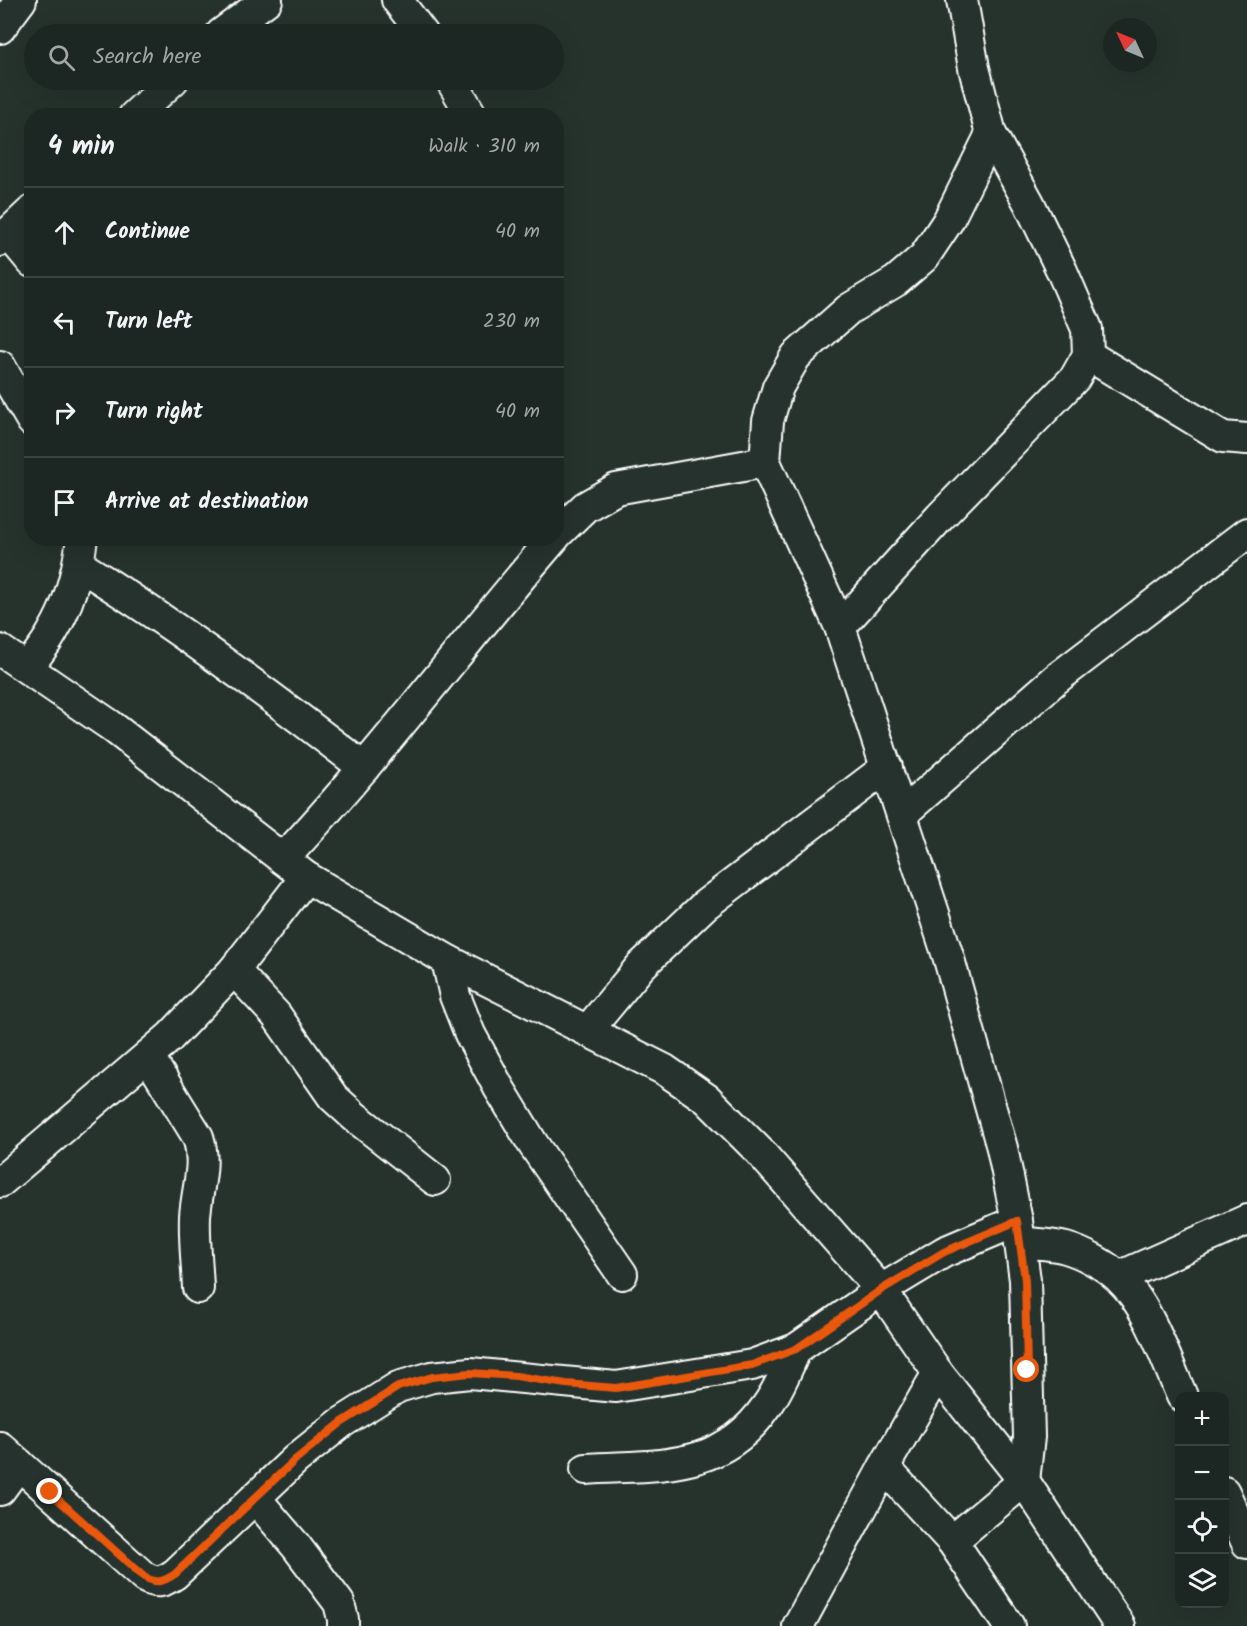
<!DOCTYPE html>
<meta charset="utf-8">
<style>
:root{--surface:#1c2622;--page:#29322f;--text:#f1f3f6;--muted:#a0a5a5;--line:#3a4340}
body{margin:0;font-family:Kalam,sans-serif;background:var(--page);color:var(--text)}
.controls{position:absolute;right:18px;bottom:18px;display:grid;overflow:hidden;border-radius:12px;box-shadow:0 6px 24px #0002}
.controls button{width:54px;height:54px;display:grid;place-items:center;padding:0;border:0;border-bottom:2px solid var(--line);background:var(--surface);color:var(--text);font:30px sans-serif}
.compass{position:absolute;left:1103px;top:18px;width:54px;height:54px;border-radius:50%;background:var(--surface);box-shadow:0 6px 24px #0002;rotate:314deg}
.stop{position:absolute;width:18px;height:18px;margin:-14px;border:4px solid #ea580c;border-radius:50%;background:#fff}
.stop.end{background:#ea580c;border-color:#fff;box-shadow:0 2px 6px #0008}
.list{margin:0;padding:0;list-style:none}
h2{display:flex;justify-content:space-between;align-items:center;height:78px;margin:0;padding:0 24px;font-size:26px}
h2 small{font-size:20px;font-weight:400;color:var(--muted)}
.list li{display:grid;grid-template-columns:39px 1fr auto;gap:18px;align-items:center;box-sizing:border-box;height:90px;padding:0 24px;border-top:2px solid var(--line)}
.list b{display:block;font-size:22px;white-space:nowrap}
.list em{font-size:20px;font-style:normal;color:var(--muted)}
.icon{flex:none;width:33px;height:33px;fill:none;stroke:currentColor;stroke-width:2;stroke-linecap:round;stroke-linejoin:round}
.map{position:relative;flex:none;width:1247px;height:1626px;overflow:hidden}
.search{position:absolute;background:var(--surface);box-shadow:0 6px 24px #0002;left:24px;top:24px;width:540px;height:66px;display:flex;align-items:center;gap:15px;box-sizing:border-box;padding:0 21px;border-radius:33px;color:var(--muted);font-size:22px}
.panel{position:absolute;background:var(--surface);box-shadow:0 6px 24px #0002;left:24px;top:108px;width:540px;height:438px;border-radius:24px}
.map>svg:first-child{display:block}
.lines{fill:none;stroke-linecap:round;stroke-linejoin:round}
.minor-casing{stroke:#fff;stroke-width:34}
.minor{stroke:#26332d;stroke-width:30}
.route{stroke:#ea580c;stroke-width:8}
</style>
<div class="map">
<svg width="1247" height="1626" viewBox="0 0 1247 1626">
<rect width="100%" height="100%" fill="#26332d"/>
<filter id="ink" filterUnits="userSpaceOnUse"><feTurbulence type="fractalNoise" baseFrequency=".0167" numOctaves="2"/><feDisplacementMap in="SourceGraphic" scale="12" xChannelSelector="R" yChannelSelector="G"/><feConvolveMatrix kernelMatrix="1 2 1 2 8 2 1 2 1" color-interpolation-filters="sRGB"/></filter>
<g filter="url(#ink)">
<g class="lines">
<g class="minor-casing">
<g id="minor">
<path d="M 397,0 L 423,34"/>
<path d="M 0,28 L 21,0"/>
<path d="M 221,34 L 267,0"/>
<path d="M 451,80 L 472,116"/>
<path d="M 134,116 L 173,80"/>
<path d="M 8,233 L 32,262"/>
<path d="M 0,241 L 32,211"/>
<path d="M 1088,355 L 1223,437 L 1247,439"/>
<path d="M 0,366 L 32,421"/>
<path d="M 556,535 L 585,507 L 616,489 L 765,462"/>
<path d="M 79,565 C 178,627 272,696 364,768"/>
<path d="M 840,627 L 940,517 L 1075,378 L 1088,355 L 1087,329 L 1062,271 L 1029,203 L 991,134 L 974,68 L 962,0"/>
<path d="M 0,650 L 110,725 L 306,877 L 447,960 L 665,1070 L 707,1099 L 760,1152 L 881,1290 L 938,1373 L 1024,1481 L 1120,1626"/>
<path d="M 27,668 C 35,657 45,646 52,633 C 69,605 78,571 82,538"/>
<path d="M 902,814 L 1056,679 L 1247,533"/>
<path d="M 283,859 C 379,757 462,644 554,538"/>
<path d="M 447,960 L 455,996 L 470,1034 L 499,1088 L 533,1144 L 622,1274"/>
<path d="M 234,970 L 276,1015 L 333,1097 L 355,1117 L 435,1180"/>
<path d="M 588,1030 L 641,966 L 705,905 L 887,767"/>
<path d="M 148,1056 L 198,1137 C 207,1164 197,1188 195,1216 C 194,1240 197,1264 198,1288"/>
<path d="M 0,1182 L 170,1037 L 234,970 L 306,877"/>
<path d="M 1020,1242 C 1035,1244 1052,1244 1066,1248 C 1083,1253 1106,1265 1119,1278 C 1148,1304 1166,1360 1182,1396"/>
<path d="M 1119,1277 L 1247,1220"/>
<path d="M 0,1447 L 144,1577 C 157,1584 163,1582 175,1574 L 296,1459 L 341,1423 L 398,1387 L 432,1377 L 470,1373 L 616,1387 L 752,1365 L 796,1349 L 881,1290 L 944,1252 L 1017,1221"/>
<path d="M 884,1467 L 952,1541 L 1009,1626"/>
<path d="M 586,1469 C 657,1464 720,1473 766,1407 C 779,1390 787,1368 796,1349"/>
<path d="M 0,1490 L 19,1464"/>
<path d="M 1224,1492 L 1247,1543"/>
<path d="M 256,1499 L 296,1546 L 339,1603 L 343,1619 L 343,1626"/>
<path d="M 952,1541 L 1024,1481 L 1029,1437 L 1025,1280 L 1017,1221 L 1002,1148 L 949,959 L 840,627 L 765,462 L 768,421 L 778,387 L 796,356 L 849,309 L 896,281 L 924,257 L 948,221 L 991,134"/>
<path d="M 798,1626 L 884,1467 L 938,1373"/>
</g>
</g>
<use href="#minor" class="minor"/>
</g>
</g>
<g class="lines" filter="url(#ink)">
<path class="route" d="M 50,1492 L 144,1577 C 157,1584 163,1582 175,1574 L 296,1459 L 341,1423 L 398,1387 L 432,1377 L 470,1373 L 516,1376 L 566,1384 L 616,1388 L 752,1365 L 796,1349 L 881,1290 L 944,1252 L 1017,1221 L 1025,1280 L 1027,1370"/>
</g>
</svg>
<div class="controls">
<button>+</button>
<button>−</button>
<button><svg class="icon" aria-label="locate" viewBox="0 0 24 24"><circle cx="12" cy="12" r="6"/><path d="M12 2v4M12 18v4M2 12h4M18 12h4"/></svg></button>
<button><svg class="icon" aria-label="layers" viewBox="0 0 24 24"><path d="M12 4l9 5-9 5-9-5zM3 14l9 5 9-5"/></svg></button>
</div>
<svg class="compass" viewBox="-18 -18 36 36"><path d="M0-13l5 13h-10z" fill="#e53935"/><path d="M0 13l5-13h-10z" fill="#a0a5a5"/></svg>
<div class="stop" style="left:1027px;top:1370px"></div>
<div class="stop end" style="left:50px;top:1492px"></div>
<div class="search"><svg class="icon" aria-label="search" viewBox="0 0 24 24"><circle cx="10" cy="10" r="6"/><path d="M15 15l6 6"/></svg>Search here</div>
<section class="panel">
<h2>4 min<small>Walk · 310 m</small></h2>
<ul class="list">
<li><svg class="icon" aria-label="ahead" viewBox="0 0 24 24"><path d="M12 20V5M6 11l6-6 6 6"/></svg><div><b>Continue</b></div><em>40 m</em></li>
<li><svg class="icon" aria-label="left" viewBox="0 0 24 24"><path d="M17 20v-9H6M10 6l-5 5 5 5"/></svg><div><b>Turn left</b></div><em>230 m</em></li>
<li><svg class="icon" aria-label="right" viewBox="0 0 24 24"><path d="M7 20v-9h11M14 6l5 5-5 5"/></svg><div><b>Turn right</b></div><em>40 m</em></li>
<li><svg class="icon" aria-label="arrive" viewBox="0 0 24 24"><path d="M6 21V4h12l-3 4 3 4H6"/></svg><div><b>Arrive at destination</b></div></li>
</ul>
</section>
</div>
